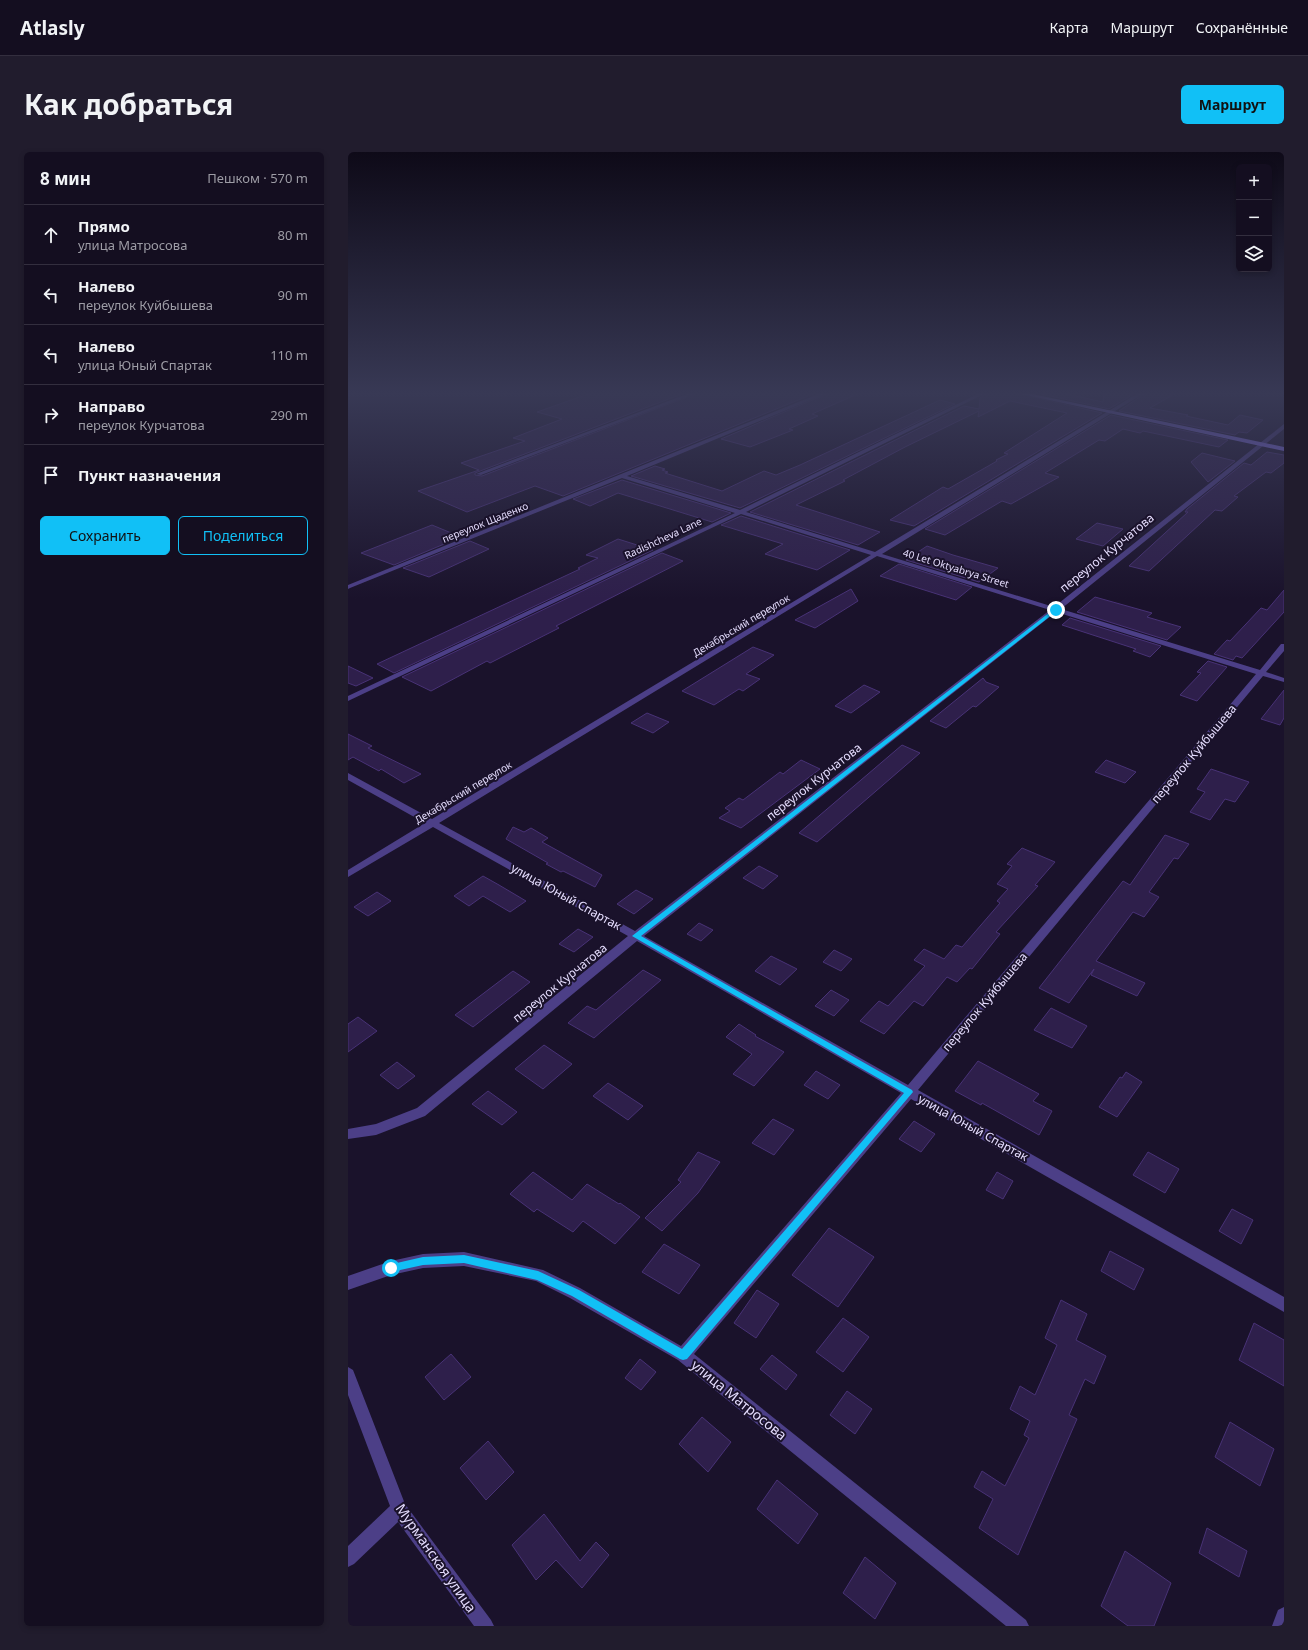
<!DOCTYPE html>
<html lang="ru">
<meta charset="utf-8">
<style>
:root{--surface:#140e20;--page:#211c2d;--text:#f1f3f6;--muted:#9d9ca5;--line:#332e3e;--accent:#11c0f6}
body{margin:0;font-family:"Noto Sans",sans-serif;background:var(--page);color:var(--text)}
.controls{position:absolute;right:12px;top:12px;display:grid;overflow:hidden;border-radius:6px;box-shadow:0 2px 6px #0003}
.controls button{width:36px;height:36px;display:grid;place-items:center;padding:0;border:0;border-bottom:1px solid var(--line);background:var(--surface);color:var(--text);font:20px sans-serif}
.stop{position:absolute;width:12px;height:12px;margin:-9px;border:3px solid #11c0f6;border-radius:50%;background:#fff}
.stop.end{background:#11c0f6;border-color:#fff;box-shadow:0 1px 4px #0008}
.list{margin:0;padding:0;list-style:none}
h2{display:flex;justify-content:space-between;align-items:center;height:52px;margin:0;padding:0 16px;font-size:17px}
h2 small{font-size:13px;font-weight:400;color:var(--muted)}
.list li{display:grid;grid-template-columns:26px 1fr auto;gap:12px;align-items:center;box-sizing:border-box;height:60px;padding:0 16px;border-top:1px solid var(--line)}
.list b{display:block;font-size:15px;white-space:nowrap}
.list p{margin:0;font-size:13px;white-space:nowrap;color:var(--muted)}
.list em{font-size:13px;font-style:normal;color:var(--muted)}
.actions{display:flex;gap:8px;padding:12px 16px}
.actions a{flex:1;padding:9px 0;border:1px solid var(--accent);border-radius:6px;text-align:center;font-size:14px;color:var(--accent)}
.actions .main{background:var(--accent);color:#111}
.icon{flex:none;width:22px;height:22px;fill:none;stroke:currentColor;stroke-width:2;stroke-linecap:round;stroke-linejoin:round}
.map{position:relative;flex:none;width:936px;height:1474px;overflow:hidden;border-radius:6px}
header{display:flex;align-items:center;gap:24px;box-sizing:border-box;height:56px;padding:0 20px;background:var(--surface);border-bottom:1px solid var(--line)}
header strong{font-size:19px}
nav{display:flex;gap:22px;margin-inline-start:auto;font-size:14px}
.intro{display:flex;align-items:center;justify-content:space-between;box-sizing:border-box;height:96px;padding:0 24px}
h1{margin:0;font-size:28px}
.button{padding:10px 18px;border-radius:6px;background:var(--accent);color:#111;font-size:14px;font-weight:700}
main{display:flex;gap:24px;padding:0 24px}
aside{flex:1;background:var(--surface);border-radius:6px;box-shadow:0 2px 6px #0003}
.map>svg:first-child{display:block}
.building{fill:#2e1f4b;stroke:#483276}
.lines{fill:none;stroke-linecap:round;stroke-linejoin:round}
.street{fill:#4c3f87;fill-rule:evenodd}
.secondary{fill:#8d78fa;fill-rule:evenodd}
.route{fill:#11c0f6}
.labels{text-anchor:middle;stroke-width:4;stroke-linejoin:round;paint-order:stroke}
.far-street-label{font-size:10px;fill:#e5ddfe;stroke:#1a122b}
.street-label{font-size:12px;fill:#e5ddfe;stroke:#1a122b}
.near-street-label{font-size:14px;fill:#e5ddfe;stroke:#1a122b}
</style>
<header>
<strong>Atlasly</strong>
<nav><a>Карта</a><a>Маршрут</a><a>Сохранённые</a></nav>
</header>
<div class="intro"><h1>Как добраться</h1><a class="button">Маршрут</a></div>
<main>
<aside>
<h2>8 мин<small>Пешком · 570 m</small></h2>
<ul class="list">
<li><svg class="icon" aria-label="ahead" viewBox="0 0 24 24"><path d="M12 20V5M6 11l6-6 6 6"/></svg><div><b>Прямо</b><p>улица Матросова</p></div><em>80 m</em></li>
<li><svg class="icon" aria-label="left" viewBox="0 0 24 24"><path d="M17 20v-9H6M10 6l-5 5 5 5"/></svg><div><b>Налево</b><p>переулок Куйбышева</p></div><em>90 m</em></li>
<li><svg class="icon" aria-label="left" viewBox="0 0 24 24"><path d="M17 20v-9H6M10 6l-5 5 5 5"/></svg><div><b>Налево</b><p>улица Юный Спартак</p></div><em>110 m</em></li>
<li><svg class="icon" aria-label="right" viewBox="0 0 24 24"><path d="M7 20v-9h11M14 6l5 5-5 5"/></svg><div><b>Направо</b><p>переулок Курчатова</p></div><em>290 m</em></li>
<li><svg class="icon" aria-label="arrive" viewBox="0 0 24 24"><path d="M6 21V4h12l-3 4 3 4H6"/></svg><div><b>Пункт назначения</b></div></li>
</ul>
<div class="actions"><a class="main">Сохранить</a><a>Поделиться</a></div>
</aside>
<div class="map">
<svg width="936" height="1474" viewBox="0 0 936 1474">
<rect width="100%" height="100%" fill="#1a122b"/>
<g class="building">
<path d="M 246,240 L 339,240 L 127,321 L 127,323 L 134,324 L 352,240 L 470,240 L 215,344 L 187,334 L 119,360 L 70,339 L 131,318 L 113,311 L 177,289 L 165,286 L 214,267 L 189,260 Z"/>
<path d="M 483,240 L 514,240 L 464,262 L 470,264 L 441,277 L 445,278 L 402,295 L 373,287 Z"/>
<path d="M 641,240 L 664,240 L 754,261 L 566,374 L 542,368 L 595,335 L 600,337 L 649,309 L 648,308 L 660,302 L 656,301 L 719,261 L 662,249 L 630,265 L 631,259 L 557,295 L 495,328 L 497,329 L 448,353 L 532,380 L 510,393 L 402,360 L 616,254 L 631,257 L 632,246 Z"/>
<path d="M 684,240 L 710,240 L 755,250 L 756,240 L 789,240 L 761,257 Z"/>
<path d="M 799,240 L 830,240 L 802,256 L 840,263 L 838,264 L 880,273 L 892,263 L 915,268 L 899,281 L 891,280 L 887,283 L 771,259 Z"/>
<path d="M 592,248 L 607,252 L 392,356 L 283,324 L 307,314 L 317,317 L 314,318 L 320,320 L 317,321 L 374,339 L 416,319 L 428,323 L 452,313 Z"/>
<path d="M 763,263 L 880,288 L 871,295 L 795,279 L 792,281 L 775,277 L 757,289 L 751,288 L 697,321 L 711,325 L 663,352 L 654,349 L 597,383 L 577,377 Z"/>
<path d="M 919,300 L 936,303 L 936,311 L 923,321 L 918,320 L 886,344 L 890,345 L 874,359 L 867,358 L 801,419 L 781,414 L 840,360 L 837,360 L 839,357 L 896,311 L 903,313 Z"/>
<path d="M 854,301 L 887,309 L 860,330 L 843,310 Z"/>
<path d="M 274,328 L 383,361 L 364,370 L 270,341 L 242,354 L 225,347 Z"/>
<path d="M 393,364 L 502,398 L 469,418 L 417,402 L 435,392 L 373,373 Z"/>
<path d="M 749,371 L 775,377 L 755,394 L 728,387 Z"/>
<path d="M 84,373 L 113,385 L 46,413 L 13,401 Z"/>
<path d="M 270,387 L 305,398 L 46,521 L 29,512 L 232,417 L 230,416 L 250,406 L 238,403 Z"/>
<path d="M 122,389 L 141,397 L 81,425 L 55,416 Z"/>
<path d="M 579,394 L 605,403 L 650,416 L 631,430 L 558,408 Z"/>
<path d="M 314,401 L 335,409 L 208,474 L 211,476 L 142,511 L 139,509 L 83,539 L 54,525 Z"/>
<path d="M 551,412 L 624,435 L 608,448 L 532,424 Z"/>
<path d="M 503,437 L 510,449 L 467,476 L 447,468 Z"/>
<path d="M 936,438 L 936,460 L 894,506 L 888,504 L 885,508 L 866,502 L 879,488 L 882,489 L 913,456 L 919,458 Z"/>
<path d="M 747,445 L 804,461 L 799,465 L 833,475 L 819,488 L 729,460 Z"/>
<path d="M 722,466 L 813,494 L 802,505 L 785,499 L 788,497 L 714,473 Z"/>
<path d="M 405,495 L 426,503 L 398,522 L 412,527 L 395,539 L 391,537 L 366,553 L 334,539 Z"/>
<path d="M 860,509 L 879,515 L 849,549 L 832,543 L 853,521 L 849,520 Z"/>
<path d="M 0,514 L 25,526 L 8,534 L 0,531 Z"/>
<path d="M 635,526 L 638,530 L 651,535 L 628,555 L 625,554 L 598,576 L 582,569 Z"/>
<path d="M 516,533 L 532,540 L 503,561 L 487,554 Z"/>
<path d="M 936,538 L 936,566 L 932,573 L 913,567 Z"/>
<path d="M 299,561 L 321,570 L 305,581 L 283,571 Z"/>
<path d="M 0,582 L 24,594 L 20,596 L 73,622 L 56,631 L 33,617 L 31,619 L 5,605 L 0,608 Z"/>
<path d="M 554,593 L 572,601 L 469,690 L 451,681 Z"/>
<path d="M 453,608 L 472,617 L 393,676 L 371,666 L 382,659 L 377,656 L 391,646 L 395,648 L 432,620 L 435,622 Z"/>
<path d="M 758,608 L 776,615 L 788,620 L 777,631 L 747,620 Z"/>
<path d="M 863,617 L 901,630 L 887,650 L 877,647 L 862,668 L 842,660 L 857,640 L 849,637 Z"/>
<path d="M 165,675 L 176,680 L 183,676 L 200,686 L 194,690 L 254,723 L 247,735 L 215,719 L 213,720 L 198,712 L 200,711 L 158,687 Z"/>
<path d="M 817,683 L 841,692 L 830,707 L 826,706 L 801,740 L 811,745 L 796,765 L 785,760 L 748,809 L 797,831 L 789,844 L 743,823 L 746,817 L 721,851 L 691,836 L 775,729 L 782,733 Z"/>
<path d="M 674,696 L 707,710 L 687,733 L 690,734 L 648,780 L 652,782 L 624,817 L 622,816 L 609,830 L 599,825 L 575,854 L 566,849 L 536,882 L 512,869 L 531,849 L 540,854 L 577,814 L 566,808 L 576,797 L 596,807 L 608,793 L 614,795 L 652,751 L 649,749 L 660,737 L 649,732 L 664,714 L 659,712 Z"/>
<path d="M 411,714 L 430,724 L 415,737 L 395,726 Z"/>
<path d="M 135,724 L 151,733 L 178,749 L 162,760 L 135,744 L 121,754 L 106,744 Z"/>
<path d="M 288,738 L 305,747 L 286,762 L 269,752 Z"/>
<path d="M 29,740 L 43,749 L 20,764 L 6,755 Z"/>
<path d="M 351,771 L 365,778 L 353,789 L 339,782 Z"/>
<path d="M 230,777 L 245,785 L 226,800 L 211,792 Z"/>
<path d="M 486,798 L 504,807 L 493,819 L 475,810 Z"/>
<path d="M 423,804 L 449,817 L 432,833 L 407,819 Z"/>
<path d="M 295,818 L 313,828 L 246,886 L 220,871 L 239,854 L 248,858 Z"/>
<path d="M 165,819 L 182,830 L 125,875 L 107,863 Z"/>
<path d="M 483,838 L 501,848 L 486,864 L 467,854 Z"/>
<path d="M 703,856 L 739,874 L 724,896 L 686,878 Z"/>
<path d="M 10,865 L 29,879 L 0,900 L 0,872 Z"/>
<path d="M 391,872 L 408,883 L 407,884 L 436,900 L 406,934 L 385,922 L 404,902 L 378,885 Z"/>
<path d="M 196,893 L 224,912 L 195,937 L 167,917 Z"/>
<path d="M 630,909 L 691,942 L 685,949 L 704,959 L 691,983 L 634,951 L 633,953 L 607,939 Z"/>
<path d="M 49,910 L 67,924 L 50,937 L 32,923 Z"/>
<path d="M 468,919 L 492,933 L 480,947 L 456,933 Z"/>
<path d="M 778,920 L 794,930 L 769,965 L 751,955 L 772,925 L 774,926 Z"/>
<path d="M 260,931 L 295,954 L 280,968 L 245,944 Z"/>
<path d="M 140,939 L 169,960 L 154,973 L 124,952 Z"/>
<path d="M 425,967 L 446,978 L 426,1003 L 404,991 Z"/>
<path d="M 566,969 L 587,982 L 573,1000 L 551,987 Z"/>
<path d="M 350,1000 L 372,1010 L 350,1041 L 314,1079 L 297,1066 L 333,1030 L 330,1028 Z"/>
<path d="M 800,1000 L 831,1017 L 817,1041 L 785,1023 Z"/>
<path d="M 185,1020 L 224,1048 L 239,1032 L 271,1052 L 272,1051 L 292,1065 L 267,1092 L 235,1069 L 225,1080 L 189,1057 L 186,1060 L 162,1042 Z"/>
<path d="M 649,1020 L 665,1029 L 655,1047 L 638,1038 Z"/>
<path d="M 884,1057 L 905,1068 L 893,1092 L 871,1079 Z"/>
<path d="M 481,1076 L 526,1105 L 490,1155 L 444,1123 Z"/>
<path d="M 316,1092 L 352,1113 L 331,1142 L 294,1120 Z"/>
<path d="M 762,1099 L 796,1117 L 786,1138 L 753,1119 Z"/>
<path d="M 409,1138 L 431,1152 L 408,1186 L 386,1171 Z"/>
<path d="M 713,1148 L 739,1162 L 728,1188 L 758,1204 L 746,1232 L 737,1227 L 721,1263 L 729,1267 L 670,1403 L 631,1376 L 645,1347 L 626,1335 L 634,1319 L 657,1334 L 681,1286 L 676,1283 L 682,1269 L 662,1257 L 672,1234 L 687,1243 L 709,1193 L 697,1186 Z"/>
<path d="M 495,1166 L 521,1185 L 495,1220 L 468,1200 Z"/>
<path d="M 906,1171 L 936,1188 L 936,1234 L 891,1208 Z"/>
<path d="M 103,1202 L 123,1225 L 96,1248 L 77,1225 Z"/>
<path d="M 424,1203 L 449,1223 L 438,1238 L 412,1217 Z"/>
<path d="M 292,1207 L 308,1220 L 293,1238 L 277,1226 Z"/>
<path d="M 499,1239 L 524,1257 L 507,1282 L 482,1263 Z"/>
<path d="M 354,1265 L 383,1290 L 360,1320 L 331,1292 Z"/>
<path d="M 882,1270 L 926,1297 L 912,1334 L 867,1305 Z"/>
<path d="M 140,1289 L 166,1320 L 138,1348 L 112,1316 Z"/>
<path d="M 429,1328 L 470,1362 L 450,1392 L 409,1357 Z"/>
<path d="M 196,1362 L 232,1409 L 248,1390 L 261,1403 L 234,1436 L 208,1408 L 188,1428 L 164,1393 Z"/>
<path d="M 859,1376 L 899,1399 L 891,1425 L 851,1401 Z"/>
<path d="M 777,1399 L 823,1431 L 806,1474 L 780,1474 L 753,1454 Z"/>
<path d="M 517,1405 L 548,1431 L 527,1467 L 495,1441 Z"/>
</g>
<g class="lines">
<g class="street">
<path d="M 344,240 L 351,240 L 133,323 L 128,322 Z"/>
<path d="M 475,240 L 482,240 L 279,324 L 392,358 L 634,240 L 640,240 L 398,360 L 527,400 L 792,240 L 798,240 L 534,402 L 706,455 L 936,272 L 936,277 L 713,457 L 912,518 L 933,492 L 936,492 L 936,499 L 918,520 L 936,526 L 936,530 L 915,524 L 570,938 L 936,1145 L 936,1160 L 563,947 L 346,1202 L 678,1468 L 681,1474 L 658,1474 L 330,1208 L 222,1146 L 188,1129 L 116,1114 L 75,1116 L 43,1123 L 0,1138 L 0,1124 L 43,1109 L 75,1102 L 116,1100 L 195,1118 L 232,1136 L 333,1194 L 553,941 L 289,789 L 77,964 L 28,983 L 0,987 L 0,977 L 28,972 L 69,956 L 280,784 L 85,675 L 0,725 L 0,718 L 77,671 L 0,628 L 0,621 L 84,667 L 523,403 L 393,362 L 0,549 L 0,544 L 387,361 L 274,326 L 2,436 L 0,437 L 0,433 ZM 529,404 L 702,458 L 287,779 L 91,671 ZM 708,460 L 908,522 L 560,933 L 296,784 Z"/>
<path d="M 0,1215 L 5,1218 L 57,1352 L 143,1468 L 146,1474 L 126,1474 L 50,1370 L 6,1412 L 0,1415 L 0,1394 L 42,1354 L 0,1243 Z"/>
<path d="M 936,1455 L 936,1474 L 924,1474 L 930,1458 Z"/>
</g>
<path class="secondary" d="M 665,240 L 675,240 L 936,295 L 936,299 Z"/>
</g>
<linearGradient id="sky" x2="0" y2="1"><stop stop-color="#0e0a18"/><stop offset="0.54" stop-color="#383955"/><stop offset="1" stop-color="#383955" stop-opacity="0"/></linearGradient>
<rect width="936" height="447" fill="url(#sky)"/>
<path class="route" d="M 706,457 L 710,458 L 293,784 L 564,938 L 565,940 L 339,1207 L 335,1208 L 332,1207 L 224,1144 L 189,1128 L 116,1111 L 75,1113 L 43,1120 L 40,1119 L 40,1113 L 75,1105 L 116,1103 L 190,1119 L 231,1138 L 334,1197 L 556,941 L 284,784 Z"/>
<g class="labels">
<g class="far-street-label">
<text transform="translate(137 370) rotate(-22)" y="4">переулок Щаденко</text>
<text transform="translate(315 386) rotate(-25)" y="4">Radishcheva Lane</text>
<text transform="translate(608 416) rotate(17)" y="4">40 Let Oktyabrya Street</text>
<text transform="translate(393 473) rotate(-31)" y="4">Декабрьский переулок</text>
<text transform="translate(115 640) rotate(-31)" y="4">Декабрьский переулок</text>
</g>
<g class="street-label">
<text transform="translate(759 401) rotate(-39)" y="4">переулок Курчатова</text>
<text transform="translate(846 602) rotate(-50)" y="4">переулок Куйбышева</text>
<text transform="translate(466 630) rotate(-38)" y="4">переулок Курчатова</text>
<text transform="translate(218 745) rotate(29)" y="4">улица Юный Спартак</text>
<text transform="translate(212 831) rotate(-39)" y="4">переулок Курчатова</text>
<text transform="translate(637 850) rotate(-50)" y="4">переулок Куйбышева</text>
<text transform="translate(625 976) rotate(29)" y="4">улица Юный Спартак</text>
</g>
<g class="near-street-label">
<text transform="translate(391 1248) rotate(39)" y="5">улица Матросова</text>
<text transform="translate(88 1406) rotate(55)" y="5">Мурманская улица</text>
</g>
</g>
</svg>
<div class="controls">
<button>+</button>
<button>−</button>
<button><svg class="icon" aria-label="layers" viewBox="0 0 24 24"><path d="M12 4l9 5-9 5-9-5zM3 14l9 5 9-5"/></svg></button>
</div>
<div class="stop" style="left:43px;top:1116px"></div>
<div class="stop end" style="left:708px;top:458px"></div>
</div>
</main>
